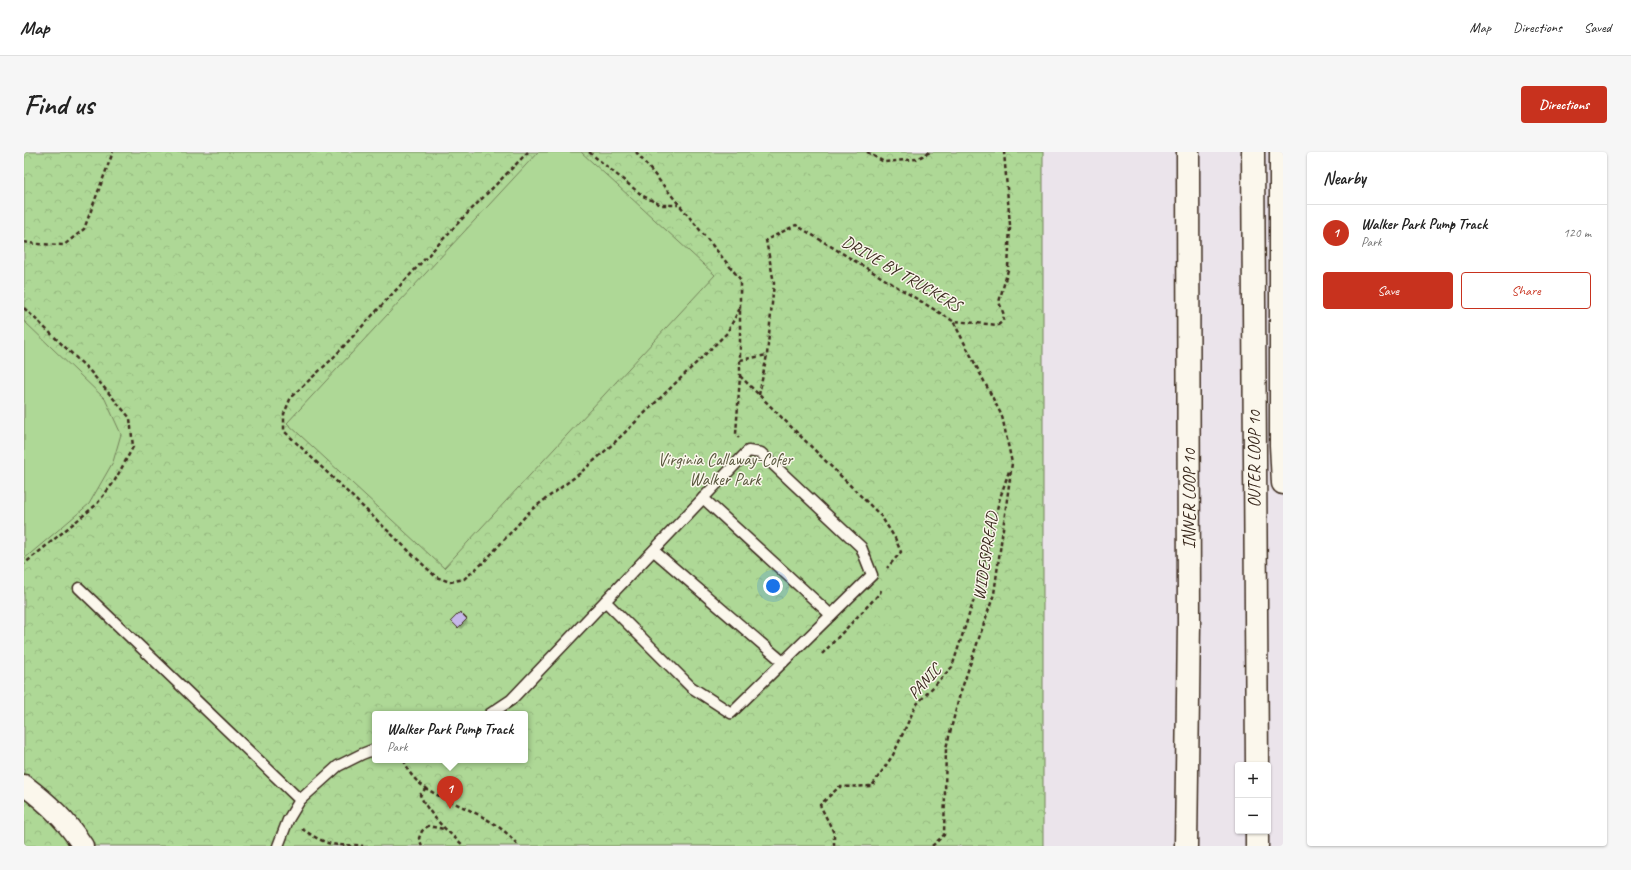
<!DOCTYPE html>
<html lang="en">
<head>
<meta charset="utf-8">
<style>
  body { margin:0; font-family:Caveat,sans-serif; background:#f6f6f6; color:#222 }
  .controls { position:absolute; right:12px; bottom:12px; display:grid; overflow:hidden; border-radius:4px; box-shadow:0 1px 3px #0004 }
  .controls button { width:36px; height:36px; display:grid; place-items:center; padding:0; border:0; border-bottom:1px solid #e0e0e0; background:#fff; color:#222; font:20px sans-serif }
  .you { position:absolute; left:749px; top:434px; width:14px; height:14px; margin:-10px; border:3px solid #fff; border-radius:50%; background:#1a73e8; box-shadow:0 0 0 6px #1a73e833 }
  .badge { display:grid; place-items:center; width:26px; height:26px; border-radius:50%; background:#c8321e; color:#fff; font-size:13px; font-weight:700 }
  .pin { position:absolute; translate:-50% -33px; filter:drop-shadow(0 1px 2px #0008) }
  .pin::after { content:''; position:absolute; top:21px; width:14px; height:12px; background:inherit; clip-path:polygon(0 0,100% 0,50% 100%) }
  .popup { position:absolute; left:348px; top:559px; width:156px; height:52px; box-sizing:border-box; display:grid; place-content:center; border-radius:4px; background:#fff; filter:drop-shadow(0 1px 3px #0005); font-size:13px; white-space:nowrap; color:#767676 }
  .popup b { font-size:15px; color:#222 }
  .popup::after { content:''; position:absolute; left:50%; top:100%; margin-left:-8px; border:8px solid transparent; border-top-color:#fff }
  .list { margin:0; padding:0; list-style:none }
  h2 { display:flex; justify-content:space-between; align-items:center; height:52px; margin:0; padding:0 16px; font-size:17px }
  h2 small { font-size:13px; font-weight:400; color:#767676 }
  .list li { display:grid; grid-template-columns:26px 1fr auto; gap:12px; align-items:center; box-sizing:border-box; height:56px; padding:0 16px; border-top:1px solid #e0e0e0 }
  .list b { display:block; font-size:15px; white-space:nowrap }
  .list p { margin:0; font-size:13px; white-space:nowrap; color:#767676 }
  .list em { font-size:13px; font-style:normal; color:#767676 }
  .actions { display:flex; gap:8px; padding:12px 16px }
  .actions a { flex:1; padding:9px 0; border:1px solid #c8321e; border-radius:4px; text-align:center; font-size:14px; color:#c8321e }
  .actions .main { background:#c8321e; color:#fff }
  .map { position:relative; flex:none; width:1259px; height:694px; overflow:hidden; border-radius:4px }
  header { display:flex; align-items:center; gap:24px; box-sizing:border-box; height:56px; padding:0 20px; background:#fff; border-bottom:1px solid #e0e0e0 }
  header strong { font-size:19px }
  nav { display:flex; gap:22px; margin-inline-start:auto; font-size:14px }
  .intro { display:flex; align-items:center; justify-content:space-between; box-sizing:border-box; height:96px; padding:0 24px }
  h1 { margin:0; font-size:28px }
  .button { padding:10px 18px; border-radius:4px; background:#c8321e; color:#fff; font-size:14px; font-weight:700 }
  main { display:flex; gap:24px; padding:0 24px }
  aside { flex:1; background:#fff; border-radius:4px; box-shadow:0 1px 3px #0004 }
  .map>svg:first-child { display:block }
  .park { fill:url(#park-crowns); stroke:#74815a; fill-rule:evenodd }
  .garden { fill:#aed896; stroke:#74815a }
  .shadow { fill:#0003 }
  .building { fill:#c6b8e9; stroke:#3b2a1e }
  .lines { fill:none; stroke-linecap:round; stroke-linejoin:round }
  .service-casing { stroke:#3b2a1e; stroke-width:13 }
  .minor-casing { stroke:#3b2a1e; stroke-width:23 }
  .motorway-casing { stroke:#3b2a1e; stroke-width:25 }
  .path { stroke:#3b2a1e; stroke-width:2.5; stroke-dasharray:4 3; stroke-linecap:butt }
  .service { stroke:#fbf7ec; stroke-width:10 }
  .minor { stroke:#fbf7ec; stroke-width:20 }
  .motorway { stroke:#fbf7ec; stroke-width:22 }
  .labels { text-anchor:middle; stroke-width:3; stroke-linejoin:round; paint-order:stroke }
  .street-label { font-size:17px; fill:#3b2a1e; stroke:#fbf7ec }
  .park-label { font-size:17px; fill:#58563c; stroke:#fbf7ec }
</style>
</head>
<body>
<header>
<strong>Map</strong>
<nav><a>Map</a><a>Directions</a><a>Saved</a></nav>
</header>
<div class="intro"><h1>Find us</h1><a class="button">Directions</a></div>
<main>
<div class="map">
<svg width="1259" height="694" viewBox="0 0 1259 694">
  <defs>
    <pattern id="park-crowns" width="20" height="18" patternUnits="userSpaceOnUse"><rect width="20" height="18" fill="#aed896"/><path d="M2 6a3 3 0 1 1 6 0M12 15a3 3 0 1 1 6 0" fill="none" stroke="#97ba81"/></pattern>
  </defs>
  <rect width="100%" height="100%" fill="#ebe4eb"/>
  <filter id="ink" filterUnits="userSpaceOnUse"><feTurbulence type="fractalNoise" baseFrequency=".025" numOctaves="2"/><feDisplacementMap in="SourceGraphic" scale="8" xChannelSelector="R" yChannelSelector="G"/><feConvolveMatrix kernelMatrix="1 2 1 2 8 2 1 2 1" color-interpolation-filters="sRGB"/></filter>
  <g filter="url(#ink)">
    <!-- park -->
    <path class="park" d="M0,0H1019V694H0ZM351,562H501V608H351Z"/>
    <!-- garden -->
    <g class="garden">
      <polygon points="514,0 557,0 691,123 420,416 263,271"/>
      <polygon points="0,169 81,247 97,282 89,310 65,352 0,407"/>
    </g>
    <!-- shadow -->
    <polygon class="shadow" points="436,462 444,470 437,477 429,469"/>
    <!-- building -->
    <polygon class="building" points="436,460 443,467 434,476 427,469"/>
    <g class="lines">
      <!-- service casing -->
      <g class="service-casing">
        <g id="service">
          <polyline points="679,346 807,463"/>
          <polyline points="630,399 759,510"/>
          <polyline points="55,436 276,648"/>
          <polyline points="466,562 487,548 724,299 737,301 837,395 848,423 707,561 667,535 581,449"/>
          <polyline points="254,694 264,668 276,648 314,614 338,602 351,597"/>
        </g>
      </g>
      <!-- minor casing -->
      <g class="minor-casing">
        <path id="minor" d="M0,633C25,652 42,668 59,694"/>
      </g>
      <!-- motorway casing -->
      <g class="motorway-casing">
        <g id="motorway">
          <polyline points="1229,0 1233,613"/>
          <polyline points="1257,0 1257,293 1259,331"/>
          <polyline points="1233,679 1233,694"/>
          <polyline points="1162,694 1165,472 1164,0"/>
        </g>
      </g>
      <!-- path -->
      <g class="path">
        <polyline points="504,0 436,69 307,208 267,245 260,262 260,279 412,425 426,430 440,427 460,410 507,358 555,322 590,291 703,181 716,156"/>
        <polyline points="565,0 619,44 637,53 654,53"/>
        <polyline points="612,0 716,127 716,224 712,282 715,286"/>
        <polyline points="843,0 860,10 893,7 906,0"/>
        <polyline points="0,90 12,92 40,93 60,77 89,0"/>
        <polyline points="0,156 65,218 106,266 109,295 90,330 72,353 0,412"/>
        <polyline points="716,208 743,203 750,131 742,88 772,73 929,169 974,173 979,169 980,163 975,150 984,118 986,73 980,0"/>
        <polyline points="716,224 857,364 871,386 877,400 863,416"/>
        <polyline points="735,243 743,203"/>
        <polyline points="798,502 856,441 857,438"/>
        <path d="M380,608C388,635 416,644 439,655C458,664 482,676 494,694"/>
        <path d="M402,636L396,643C406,664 422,678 440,694"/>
        <path d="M278,677C289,684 302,693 316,693C324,694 331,692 339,694"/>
        <polyline points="398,694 395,686 398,679 404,674 420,677"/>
        <polyline points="810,694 810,681 796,653 815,635 848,634 869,603 892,553 928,515 955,432 975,349 985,319"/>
        <polyline points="908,694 920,683 922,596 936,542 970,442 988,311 978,264 929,169"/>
      </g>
      <!-- service -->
      <use href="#service" class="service"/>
      <!-- minor -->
      <use href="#minor" class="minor"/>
      <!-- motorway -->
      <use href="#motorway" class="motorway"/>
    </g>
  </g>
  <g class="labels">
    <!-- street labels -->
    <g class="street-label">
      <text transform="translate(878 121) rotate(30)" y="6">DRIVE BY TRUCKERS</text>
      <text transform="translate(1230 307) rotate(-90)" y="6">OUTER LOOP 10</text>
      <text transform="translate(1165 347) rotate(-90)" y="6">INNER LOOP 10</text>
      <text transform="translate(961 404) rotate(-81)" y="6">WIDESPREAD</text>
      <text transform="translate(900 529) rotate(-48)" y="6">PANIC</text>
    </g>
    <!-- park labels -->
    <g class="park-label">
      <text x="701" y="313">Virginia Callaway-Cofer<tspan x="701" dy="20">Walker Park</tspan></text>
    </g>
  </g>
</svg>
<div class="controls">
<button>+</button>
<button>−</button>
</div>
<div class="you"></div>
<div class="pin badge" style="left:426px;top:657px">1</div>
<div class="popup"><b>Walker Park Pump Track</b>Park</div>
</div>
<aside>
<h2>Nearby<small></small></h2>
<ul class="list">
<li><span class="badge">1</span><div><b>Walker Park Pump Track</b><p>Park</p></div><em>120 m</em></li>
</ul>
<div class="actions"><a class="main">Save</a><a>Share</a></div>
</aside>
</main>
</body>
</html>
